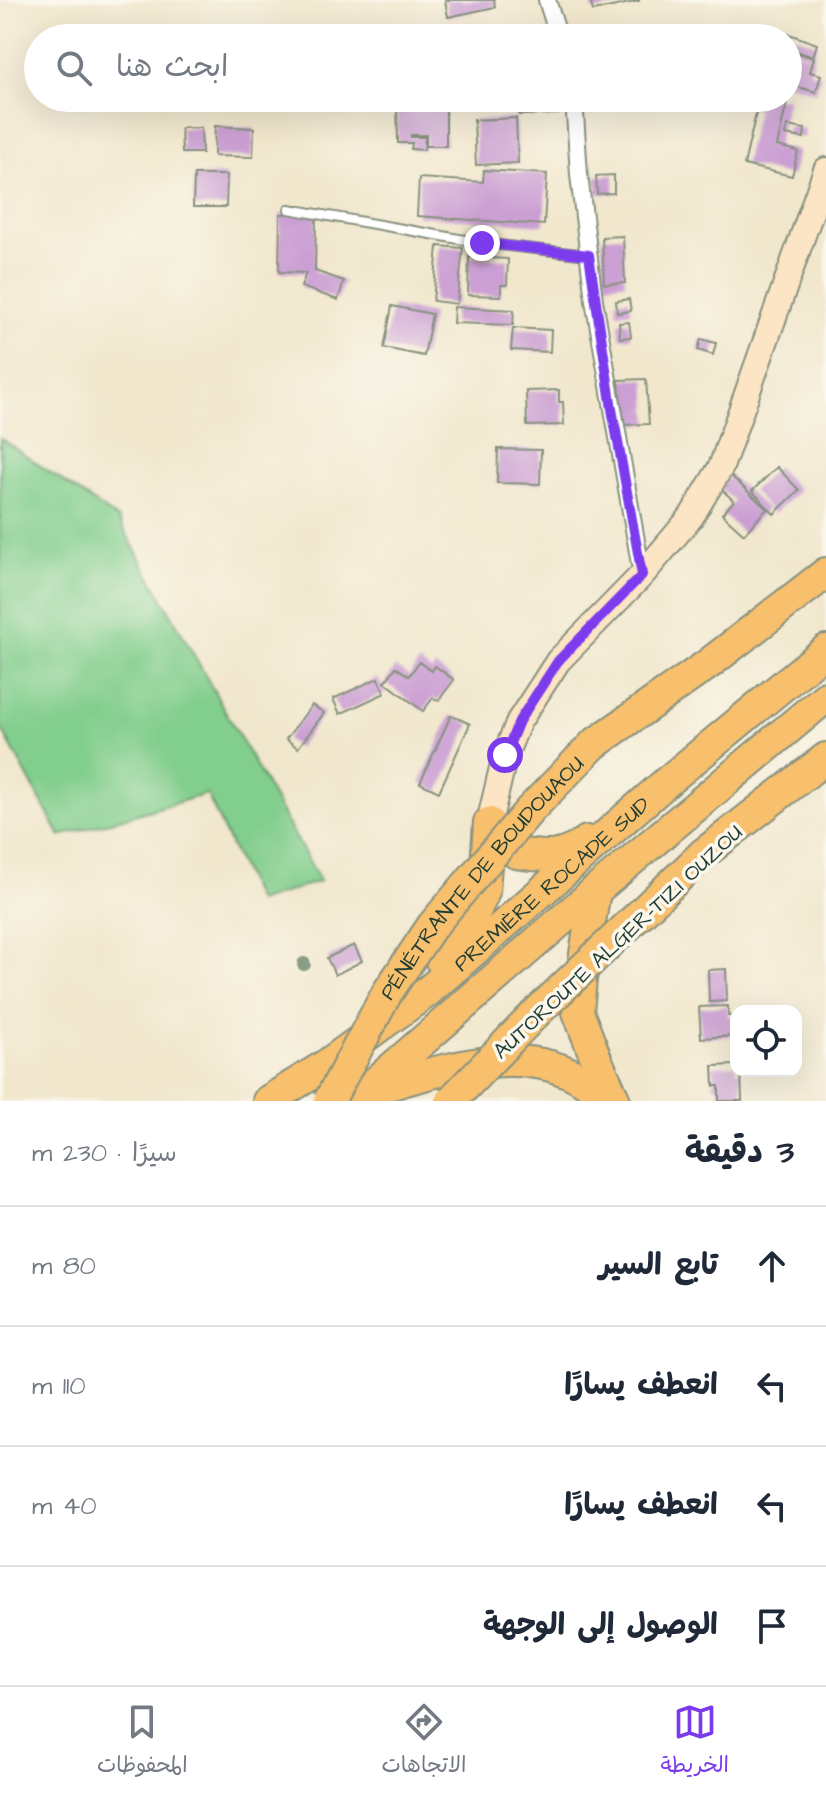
<!DOCTYPE html>
<html lang="ar">
<head>
<meta charset="utf-8">
<style>
  body { margin:0; font-family:"Architects Daughter","Playpen Sans Arabic",sans-serif; background:#f6f6f7; color:#1f2937; direction:rtl }
  .controls { position:absolute; right:24px; bottom:24px; display:grid; overflow:hidden; border-radius:16px; box-shadow:0 8px 32px #0002 }
  .controls button { width:72px; height:72px; display:grid; place-items:center; padding:0; border:0; border-bottom:2px solid #e0e1e3; background:#fff; color:#1f2937; font:40px sans-serif }
  .stop { position:absolute; width:24px; height:24px; margin:-18px; border:6px solid #7c3aed; border-radius:50%; background:#fff }
  .stop.end { background:#7c3aed; border-color:#fff; box-shadow:0 2px 8px #0008 }
  .list { margin:0; padding:0; list-style:none }
  h2 { display:flex; justify-content:space-between; align-items:center; height:104px; margin:0; padding:0 32px; font-size:34px }
  h2 small { font-size:26px; font-weight:400; color:#747a83 }
  .list li { display:grid; grid-template-columns:52px 1fr auto; gap:24px; align-items:center; box-sizing:border-box; height:120px; padding:0 32px; border-top:2px solid #e0e1e3 }
  .list b { display:block; font-size:30px; white-space:nowrap }
  .list em { font-size:26px; font-style:normal; color:#747a83 }
  .icon { flex:none; width:44px; height:44px; fill:none; stroke:currentColor; stroke-width:2; stroke-linecap:round; stroke-linejoin:round }
  .map { position:relative; flex:none; width:826px; height:1101px; overflow:hidden; direction:ltr }
  .search { position:absolute; background:#fff; box-shadow:0 8px 32px #0002; left:24px; right:24px; top:24px; height:88px; display:flex; align-items:center; gap:20px; box-sizing:border-box; padding:0 28px; border-radius:44px; color:#747a83; font-size:30px }
  .sheet { height:584px; background:#fff }
  nav { display:flex; justify-content:space-around; align-items:center; box-sizing:border-box; height:112px; border-top:2px solid #e0e1e3; background:#fff; font-size:22px; color:#747a83 }
  nav a { display:grid; justify-items:center; gap:4px }
  nav .on { color:#7c3aed }
  .map>svg:first-child { display:block }
  .green { fill:#82ce8d; stroke:#508660; stroke-width:2 }
  .building { fill:#cb9fd3 }
  .lines { fill:none; stroke-linecap:round; stroke-linejoin:round }
  .service-casing { stroke:#889280; stroke-width:12 }
  .minor-casing { stroke:#889280; stroke-width:20 }
  .secondary-casing { stroke:#889280; stroke-width:28 }
  .motorway-casing { stroke:#889280; stroke-width:34 }
  .service { stroke:#fff; stroke-width:8 }
  .minor { stroke:#fff; stroke-width:16 }
  .secondary { stroke:#fce5c4; stroke-width:24 }
  .motorway { stroke:#f8bf6c; stroke-width:30 }
  .motorway-bridge-casing { stroke:#889280; stroke-width:34; stroke-linecap:butt }
  .motorway-bridge { stroke:#f8bf6c; stroke-width:30 }
  .tree { fill:#8b9d85 }
  .route { stroke:#7c3aed; stroke-width:10 }
  .labels { text-anchor:middle; stroke-width:7; stroke-linejoin:round; paint-order:stroke }
  .street-label { font-size:22px; fill:#1f3d34; stroke:#fbf7ec }
</style>
</head>
<body>
<div class="map">
<svg width="826" height="1101" viewBox="0 0 826 1101">
  <rect width="100%" height="100%" fill="#fbf7ec"/>
  <filter id="ink" filterUnits="userSpaceOnUse"><feTurbulence type="fractalNoise" baseFrequency=".0125" numOctaves="2"/><feDisplacementMap in="SourceGraphic" scale="16" xChannelSelector="R" yChannelSelector="G"/><feConvolveMatrix kernelMatrix="1 2 1 2 8 2 1 2 1" color-interpolation-filters="sRGB"/></filter>
  <filter id="wash" filterUnits="userSpaceOnUse"><feTurbulence type="fractalNoise" baseFrequency=".006" numOctaves="4" result="noise"/><feDisplacementMap in="SourceGraphic" scale="32" xChannelSelector="R" yChannelSelector="G"/><feGaussianBlur stdDeviation="1.8" result="paint"/><feColorMatrix in="noise" values="0 0 0 0 0 0 0 0 0 0 0 0 0 0 0 0 0 1.4 0 .05"/><feComposite in="paint" operator="in"/></filter>
  <g filter="url(#wash)">
    <rect width="100%" height="100%" fill="#f1e7cd"/>
    <!-- green -->
    <polygon class="green" points="0,438 118,519 320,881 257,902 207,794 60,836 0,726"/>
    <g id="blocks">
      <!-- building -->
      <g class="building">
        <polygon points="445,0 494,0 495,7 448,17"/>
        <polygon points="590,0 639,0 639,1 593,11"/>
        <polygon points="789,34 817,44 813,57 788,48"/>
        <polygon points="788,50 814,58 810,72 821,75 816,92 788,84"/>
        <polygon points="519,98 559,98 559,114 519,115"/>
        <polygon points="744,98 788,98 777,146 798,151 792,176 744,165 757,109 743,106"/>
        <polygon points="397,103 446,103 446,146 426,146 426,135 411,135 411,137 425,137 424,150 411,149 412,143 398,143"/>
        <polygon points="516,118 518,163 476,165 474,120"/>
        <polygon points="215,126 254,128 253,157 214,156"/>
        <polygon points="787,126 805,129 804,138 785,135"/>
        <polygon points="181,128 201,128 202,153 182,153"/>
        <polygon points="484,170 547,174 544,225 417,216 419,178 483,182"/>
        <polygon points="194,175 227,175 226,207 193,207"/>
        <polygon points="614,175 614,193 597,194 596,176"/>
        <polygon points="280,214 316,214 315,271 344,281 338,300 301,287 306,273 279,272"/>
        <polygon points="623,236 625,283 604,284 602,237"/>
        <polygon points="438,246 463,248 457,304 433,301"/>
        <polygon points="469,257 508,259 507,285 501,285 501,296 468,295"/>
        <polygon points="629,299 631,311 617,313 616,301"/>
        <polygon points="392,306 432,314 424,356 384,348"/>
        <polygon points="454,307 514,310 513,325 453,323"/>
        <polygon points="629,322 631,337 620,338 619,323"/>
        <polygon points="513,328 551,330 550,352 511,350"/>
        <polygon points="701,339 716,343 713,355 698,350"/>
        <polygon points="646,379 649,424 622,425 619,380"/>
        <polygon points="559,390 559,402 563,402 564,425 527,426 526,391"/>
        <polygon points="498,449 541,450 540,484 497,483"/>
        <polygon points="777,467 799,490 774,514 752,491"/>
        <polygon points="730,475 767,509 744,534 722,514 734,501 719,487"/>
        <polygon points="419,662 432,671 435,666 454,680 438,701 433,698 423,711 385,682 396,667 409,676"/>
        <polygon points="378,678 385,693 340,714 333,699"/>
        <polygon points="312,705 324,713 298,748 286,739"/>
        <polygon points="451,715 470,724 439,792 420,783"/>
        <polygon points="354,945 362,961 335,975 327,958"/>
        <polygon points="726,969 727,1001 709,1002 708,970"/>
        <polygon points="728,1006 728,1016 734,1016 735,1036 701,1038 699,1007"/>
        <polygon points="736,1065 736,1071 741,1071 742,1101 719,1101 719,1086 714,1086 713,1066"/>
      </g>
    </g>
  </g>
  <g filter="url(#ink)">
    <use href="#blocks" fill-opacity="0" stroke="#889280" stroke-width="2"/>
    <g class="lines">
      <!-- service casing -->
      <g class="service-casing">
        <polyline id="service" points="289,209 482,243 588,255"/>
      </g>
      <!-- minor casing -->
      <g class="minor-casing">
        <g id="minor">
          <polyline points="547,0 559,38"/>
          <polyline points="574,98 579,175 594,300 642,575"/>
        </g>
      </g>
      <!-- secondary casing -->
      <g class="secondary-casing">
        <polyline id="secondary" points="489,823 505,755 519,721 558,661 642,575 691,517 721,467 826,170"/>
      </g>
      <!-- motorway casing -->
      <g class="motorway-casing">
        <g id="motorway">
          <polyline points="594,744 707,665 826,573"/>
          <path d="M489,823L516,853C545,857 562,860 587,841"/>
          <polyline points="703,854 826,758"/>
          <polyline points="595,891 581,979 578,1012 597,1061 615,1101"/>
          <polyline points="440,959 467,930 484,892 489,823"/>
          <path d="M374,1089C440,1071 523,1040 586,1082C593,1087 598,1095 603,1101"/>
          <path id="s1" d="M268,1101L326,1065L427,992L669,780L826,650"/>
          <polyline points="350,1101 364,1092 595,891 826,697"/>
        </g>
      </g>
      <!-- service -->
      <use href="#service" class="service"/>
      <!-- minor -->
      <use href="#minor" class="minor"/>
      <!-- secondary -->
      <use href="#secondary" class="secondary"/>
      <!-- motorway -->
      <use href="#motorway" class="motorway"/>
      <!-- motorway-bridge casing -->
      <g class="motorway-bridge-casing">
        <g id="motorway-bridge">
          <path id="s2" d="M329,1101L387,993L432,926L529,811L594,744"/>
          <polyline points="451,1101 533,1016 703,854"/>
        </g>
      </g>
      <!-- motorway-bridge -->
      <use href="#motorway-bridge" class="motorway-bridge"/>
    </g>
    <!-- trees -->
    <circle class="tree" cx="304" cy="964" r="7"/>
  </g>
  <g class="lines" filter="url(#ink)">
    <!-- route -->
    <polyline class="route" points="482,243 589,255 612,409 642,575 558,661 519,721 505,755"/>
  </g>
  <g class="labels">
    <!-- street labels -->
    <g class="street-label">
      <text dy="8" stroke="none"><textPath href="#s2" startOffset="272">PÉNÉTRANTE DE BOUDOUAOU</textPath></text>
      <text dy="8" stroke="none"><textPath href="#s1" startOffset="358">PREMIÈRE ROCADE SUD</textPath></text>
      <text transform="translate(617 941) rotate(-43)" y="8">AUTOROUTE ALGER-TIZI OUZOU</text>
    </g>
  </g>
</svg>
<div class="controls">
<button><svg class="icon" aria-label="locate" viewBox="0 0 24 24"><circle cx="12" cy="12" r="6"/><path d="M12 2v4M12 18v4M2 12h4M18 12h4"/></svg></button>
</div>
<div class="stop" style="left:505px;top:755px"></div>
<div class="stop end" style="left:482px;top:243px"></div>
<div class="search"><svg class="icon" aria-label="search" viewBox="0 0 24 24"><circle cx="10" cy="10" r="6"/><path d="M15 15l6 6"/></svg>ابحث هنا</div>
</div>
<section class="sheet">
<h2>3 دقيقة<small>سيرًا · 230 m</small></h2>
<ul class="list">
<li><svg class="icon" aria-label="ahead" viewBox="0 0 24 24"><path d="M12 20V5M6 11l6-6 6 6"/></svg><div><b>تابع السير</b></div><em>80 m</em></li>
<li><svg class="icon" aria-label="left" viewBox="0 0 24 24"><path d="M17 20v-9H6M10 6l-5 5 5 5"/></svg><div><b>انعطف يسارًا</b></div><em>110 m</em></li>
<li><svg class="icon" aria-label="left" viewBox="0 0 24 24"><path d="M17 20v-9H6M10 6l-5 5 5 5"/></svg><div><b>انعطف يسارًا</b></div><em>40 m</em></li>
<li><svg class="icon" aria-label="arrive" viewBox="0 0 24 24"><path d="M6 21V4h12l-3 4 3 4H6"/></svg><div><b>الوصول إلى الوجهة</b></div></li>
</ul>
</section>
<nav>
<a class="on"><svg class="icon" aria-label="map" viewBox="0 0 24 24"><path d="M3 6l6-2 6 2 6-2v14l-6 2-6-2-6 2zM9 4v14M15 6v14"/></svg>الخريطة</a>
<a><svg class="icon" aria-label="directions" viewBox="0 0 24 24"><path d="M12 3l9 9-9 9-9-9zM9 14v-3h6M13 9l2 2-2 2"/></svg>الاتجاهات</a>
<a><svg class="icon" aria-label="saved" viewBox="0 0 24 24"><path d="M7 4h10v16l-5-4-5 4z"/></svg>المحفوظات</a>
</nav>
</body>
</html>
